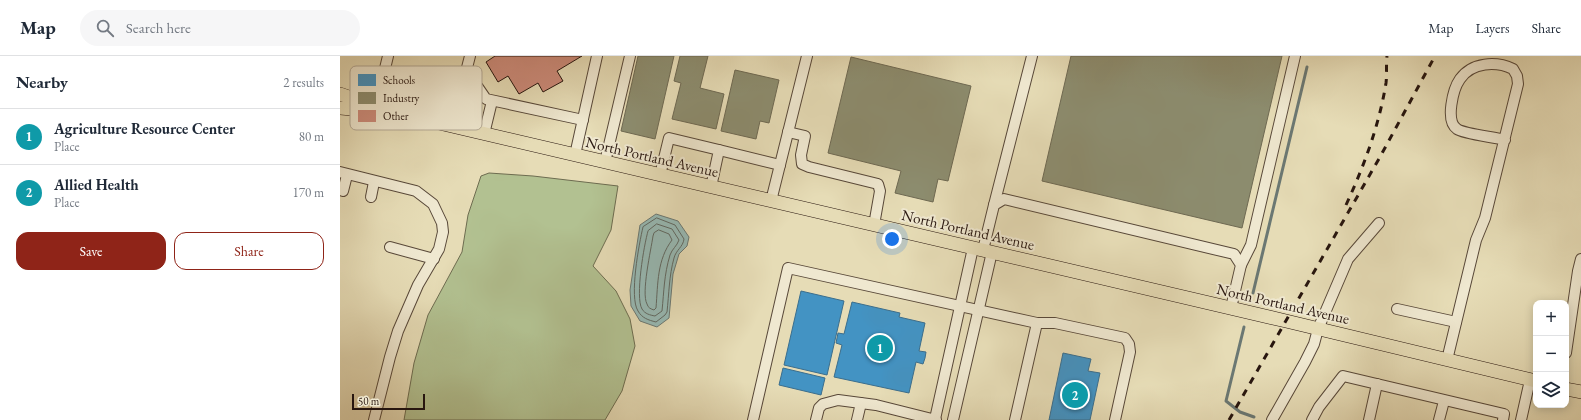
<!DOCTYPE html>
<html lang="en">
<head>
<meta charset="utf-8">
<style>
  body { margin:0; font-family:"EB Garamond",serif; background:#f6f6f7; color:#1f2937 }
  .controls { position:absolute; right:12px; bottom:12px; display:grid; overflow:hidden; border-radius:8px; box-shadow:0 2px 10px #0003 }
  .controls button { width:36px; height:36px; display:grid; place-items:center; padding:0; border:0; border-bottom:1px solid #e0e1e3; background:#fff; color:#1f2937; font:20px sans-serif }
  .scale { position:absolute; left:12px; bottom:10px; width:73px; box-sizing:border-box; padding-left:4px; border:2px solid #28160f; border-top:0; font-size:11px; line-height:14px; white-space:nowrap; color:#28160f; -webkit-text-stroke:3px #efe8d0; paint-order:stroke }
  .you { position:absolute; left:552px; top:183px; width:14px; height:14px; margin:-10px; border:3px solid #fff; border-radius:50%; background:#1a73e8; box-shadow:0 0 0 6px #1a73e833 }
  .badge { display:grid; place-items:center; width:26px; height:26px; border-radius:50%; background:#8f2418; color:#fff; font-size:13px; font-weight:700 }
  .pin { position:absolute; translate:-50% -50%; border:2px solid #fff; box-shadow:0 1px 4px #0006 }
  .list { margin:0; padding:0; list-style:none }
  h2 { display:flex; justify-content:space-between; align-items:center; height:52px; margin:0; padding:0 16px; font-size:17px }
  h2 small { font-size:13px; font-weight:400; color:#747a83 }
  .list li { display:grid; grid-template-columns:26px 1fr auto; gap:12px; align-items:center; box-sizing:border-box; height:56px; padding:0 16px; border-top:1px solid #e0e1e3 }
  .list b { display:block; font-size:15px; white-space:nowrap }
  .list p { margin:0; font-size:13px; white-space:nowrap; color:#747a83 }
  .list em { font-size:13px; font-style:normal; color:#747a83 }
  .actions { display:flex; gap:8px; padding:12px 16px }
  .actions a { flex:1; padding:9px 0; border:1px solid #8f2418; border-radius:12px; text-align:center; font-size:14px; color:#8f2418 }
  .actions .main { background:#8f2418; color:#fff }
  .icon { flex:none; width:22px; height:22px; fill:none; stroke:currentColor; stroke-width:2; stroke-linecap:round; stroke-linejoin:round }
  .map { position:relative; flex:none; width:1241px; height:364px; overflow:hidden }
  header { display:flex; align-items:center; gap:24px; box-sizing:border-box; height:56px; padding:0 20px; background:#fff; border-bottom:1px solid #e0e1e3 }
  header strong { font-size:19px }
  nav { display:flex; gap:22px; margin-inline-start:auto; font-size:14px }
  .search { width:280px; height:36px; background:#f6f6f7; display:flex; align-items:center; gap:10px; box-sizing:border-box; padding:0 14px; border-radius:22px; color:#747a83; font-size:15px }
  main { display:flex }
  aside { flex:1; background:#fff }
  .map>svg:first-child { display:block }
  .green { fill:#b2c191; stroke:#6d6c50 }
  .water { fill:#97bab5; stroke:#6b7873 }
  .schools { fill:#4393c3; stroke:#3b6e8d }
  .industry { fill:#8c8c6e; stroke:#6e6952 }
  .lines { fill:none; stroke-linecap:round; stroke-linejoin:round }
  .shore { stroke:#606862; stroke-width:1 }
  .stream { stroke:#6b7873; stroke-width:3 }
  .building { fill:#cc8b7a; stroke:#28160f }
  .minor-casing { stroke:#584839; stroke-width:12 }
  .major-casing { stroke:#28160f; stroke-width:14 }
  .minor { stroke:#efe8d0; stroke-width:10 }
  .major { stroke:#e6dcb6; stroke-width:13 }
  .rail { stroke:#28160f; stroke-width:3; stroke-dasharray:7 7; stroke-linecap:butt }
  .labels { text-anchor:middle; stroke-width:4; stroke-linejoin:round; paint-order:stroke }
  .street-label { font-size:15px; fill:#28160f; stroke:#efe8d0 }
  .key { fill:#efe8d0; stroke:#b3a996; stroke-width:1 }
  .key-label { font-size:11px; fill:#28160f }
</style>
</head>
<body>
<header>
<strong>Map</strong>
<div class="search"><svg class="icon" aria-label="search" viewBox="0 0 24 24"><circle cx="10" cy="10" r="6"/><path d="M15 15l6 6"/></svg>Search here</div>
<nav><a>Map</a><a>Layers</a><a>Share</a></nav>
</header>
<main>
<aside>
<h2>Nearby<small>2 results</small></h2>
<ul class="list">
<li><span class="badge" style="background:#0f9aa8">1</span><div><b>Agriculture Resource Center</b><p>Place</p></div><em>80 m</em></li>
<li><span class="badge" style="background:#0f9aa8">2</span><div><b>Allied Health</b><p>Place</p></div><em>170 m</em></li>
</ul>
<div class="actions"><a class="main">Save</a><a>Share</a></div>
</aside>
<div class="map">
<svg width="1241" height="364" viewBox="0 0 1241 364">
  <rect width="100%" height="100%" fill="#e6dcb6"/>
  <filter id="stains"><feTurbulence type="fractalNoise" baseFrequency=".005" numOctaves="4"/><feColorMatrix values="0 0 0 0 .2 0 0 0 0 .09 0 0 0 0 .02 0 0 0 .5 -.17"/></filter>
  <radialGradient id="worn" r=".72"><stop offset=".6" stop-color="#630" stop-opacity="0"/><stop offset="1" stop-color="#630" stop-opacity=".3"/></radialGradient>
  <!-- green -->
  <polygon class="green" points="149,117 193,120 278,130 271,174 253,210 276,235 290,263 295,290 282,335 265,364 64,364 74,307 88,259 122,196 128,159 141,120"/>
  <!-- water -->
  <polygon class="water" points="316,158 338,165 349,181 347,190 339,198 333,218 329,262 317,271 300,265 291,250 290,234 300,169"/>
  <!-- schools -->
  <g class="schools">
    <polygon points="461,235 504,245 487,319 444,309"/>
    <polygon points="512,246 560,257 559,261 585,267 579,295 586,296 585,302 583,308 576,306 569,337 494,321 502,289 496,287 498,277 504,278"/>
    <polygon points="723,297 751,303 748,315 760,317 750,364 709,364"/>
    <polygon points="443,312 485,322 481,339 439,329"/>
  </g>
  <!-- industry -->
  <g class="industry">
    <polygon points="298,0 334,0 315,83 281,75"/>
    <polygon points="340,0 368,0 360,32 384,38 376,73 332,63 341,27 334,25"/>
    <polygon points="731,0 942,0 902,172 702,125"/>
    <polygon points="511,1 631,30 608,125 598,123 593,146 555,137 561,115 488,97"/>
    <polygon points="395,14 439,24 429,67 420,65 416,83 381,75"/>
  </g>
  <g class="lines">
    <!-- shore -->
    <g class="shore">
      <path d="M317,162L335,169L344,183C343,191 336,194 334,202C329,220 329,238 327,256L325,259L316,266C308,264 302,262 298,255C289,241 299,188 303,171Z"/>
      <path d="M317,168L332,173L339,184C337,190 332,193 330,199C324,219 324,235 322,255L315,260C310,259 305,258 302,253C295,241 304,189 308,175Z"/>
      <path d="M319,174L329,178L332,184C317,204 318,227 316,252L314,254C311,253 308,252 307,248C301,237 311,194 313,180L314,177Z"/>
    </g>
    <!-- stream -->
    <g class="stream">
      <polyline points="913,237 967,11"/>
      <polyline points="904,271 886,345 900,356 914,361"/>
    </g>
  </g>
  <!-- building -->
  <polygon class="building" points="155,0 242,0 217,15 223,25 203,36 198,27 179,38 168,20 158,26 146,6"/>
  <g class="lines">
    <!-- minor casing -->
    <g class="minor-casing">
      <g id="minor">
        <polyline points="126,14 146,43 243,64"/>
        <polyline points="36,50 48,0"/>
        <polyline points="112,70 130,0"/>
        <polyline points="448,76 465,80 461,99 462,108 469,111 538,128 540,135 534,169"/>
        <polyline points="144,78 152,45"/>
        <polyline points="379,94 440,109"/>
        <polyline points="235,99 257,0"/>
        <polyline points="265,106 290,0"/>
        <polyline points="0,116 76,135 93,148 102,167 103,176 99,193 78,229 58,275 50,301 34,364"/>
        <polyline points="320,119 329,82 379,94 371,131"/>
        <polyline points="3,135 7,119"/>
        <polyline points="31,141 34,126"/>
        <polyline points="431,145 467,0"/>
        <polyline points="654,149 692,0"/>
        <polyline points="50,191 94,203"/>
        <polyline points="643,194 654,149 664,143 894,198 901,209 891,252"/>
        <polyline points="901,209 911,189 955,0"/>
        <polyline points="1057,253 1116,266"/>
        <polyline points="1226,297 1238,215 1241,203"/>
        <path d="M1107,304L1136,184L1145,162L1178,28L1177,20L1173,13C1156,5 1132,6 1120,23C1113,33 1105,65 1117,73C1124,78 1154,81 1165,84"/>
        <polyline points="595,363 633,192"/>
        <polyline points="413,364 448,212 697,267 715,267 785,282 789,288 790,296 775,364"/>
        <polyline points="476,364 479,352 483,348 498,344 536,349 596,364"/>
        <polyline points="517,364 521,347"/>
        <polyline points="613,364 652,196"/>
        <polyline points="675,364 697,267"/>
        <polyline points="932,364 965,306 974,288 978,273 1008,203 1039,167"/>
        <polyline points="972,364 979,351 1003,320 1164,358 1163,364"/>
        <polyline points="1029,364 1037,328"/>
        <polyline points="1099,364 1104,345"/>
        <polyline points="1181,364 1190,324"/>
      </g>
    </g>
    <!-- major casing -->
    <g class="major-casing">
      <g id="major">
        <polyline points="0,38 52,56 946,265 1196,325"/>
        <polyline points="0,52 34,55"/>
        <polyline points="1226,333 1241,336"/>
      </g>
    </g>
    <!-- minor -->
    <use href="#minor" class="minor"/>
    <!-- major -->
    <use href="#major" class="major"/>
    <!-- rail -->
    <g class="rail">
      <path d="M1006,149C1024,110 1039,70 1046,27C1047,19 1046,9 1047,0"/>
      <polyline points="889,364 1040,101 1095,0"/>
    </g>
  </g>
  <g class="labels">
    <!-- street labels -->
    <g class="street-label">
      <text transform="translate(312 101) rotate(13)" y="5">North Portland Avenue</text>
      <text transform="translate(628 174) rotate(13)" y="5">North Portland Avenue</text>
      <text transform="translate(943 248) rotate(13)" y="5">North Portland Avenue</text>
    </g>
  </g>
  <!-- legend -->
  <rect x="10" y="10" width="132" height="64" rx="6" class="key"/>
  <rect x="18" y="18" width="18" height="12" fill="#4393c3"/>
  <rect x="18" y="36" width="18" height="12" fill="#8c8c6e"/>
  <rect x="18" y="54" width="18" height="12" fill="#cc8b7a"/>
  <g class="key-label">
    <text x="43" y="28">Schools</text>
    <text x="43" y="46">Industry</text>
    <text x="43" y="64">Other</text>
  </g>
  <rect width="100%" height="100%" filter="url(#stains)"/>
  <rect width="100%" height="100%" fill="url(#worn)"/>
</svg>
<div class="controls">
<button>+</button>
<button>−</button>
<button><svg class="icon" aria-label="layers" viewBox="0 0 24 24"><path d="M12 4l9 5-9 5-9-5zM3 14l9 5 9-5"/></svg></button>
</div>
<div class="scale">50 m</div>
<div class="you"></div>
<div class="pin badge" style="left:540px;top:292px;background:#0f9aa8">1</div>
<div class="pin badge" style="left:735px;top:339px;background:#0f9aa8">2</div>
</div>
</main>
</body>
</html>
